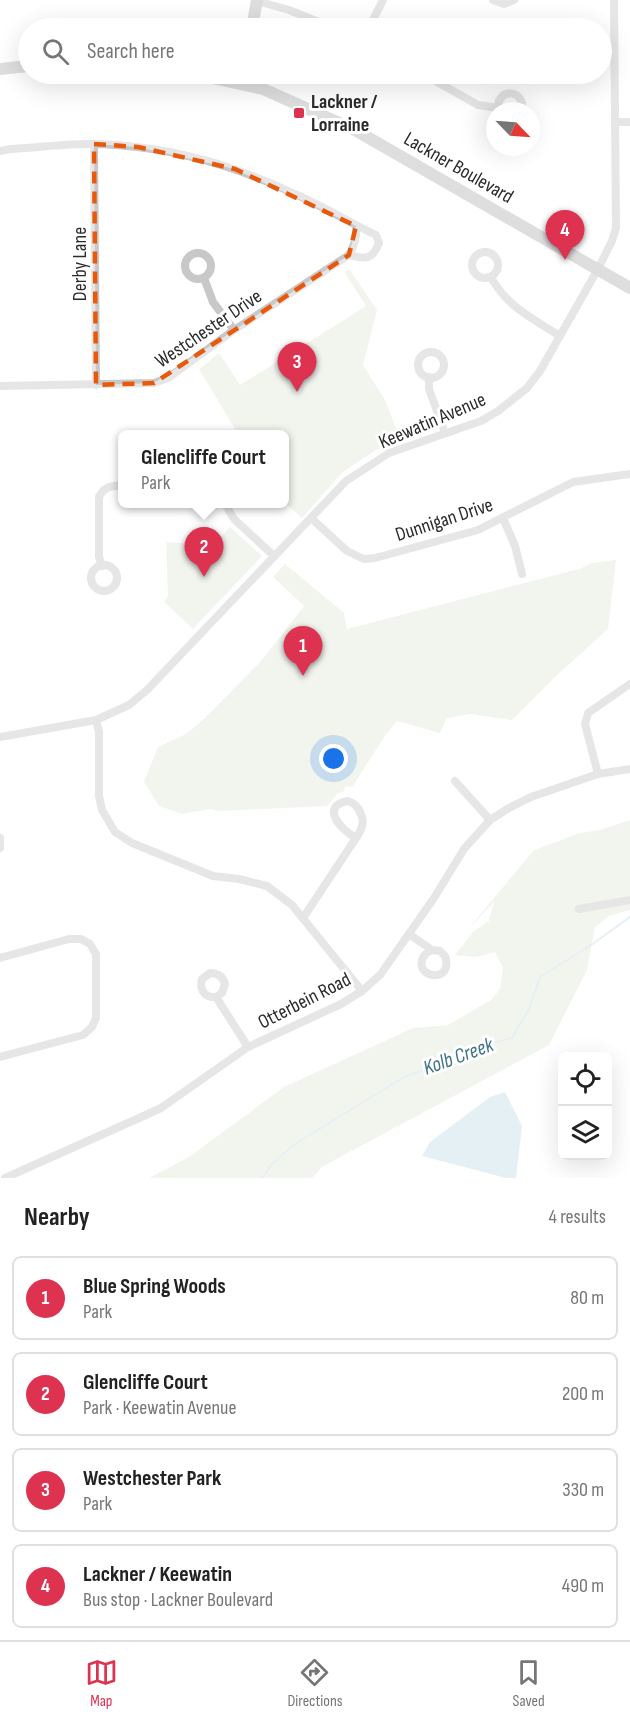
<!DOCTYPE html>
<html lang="en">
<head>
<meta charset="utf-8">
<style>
  body { margin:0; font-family:"Sofia Sans Condensed",sans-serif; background:#f2f2f2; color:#222 }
  .controls { position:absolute; right:18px; bottom:18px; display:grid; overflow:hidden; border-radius:9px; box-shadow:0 6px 24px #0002 }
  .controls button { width:54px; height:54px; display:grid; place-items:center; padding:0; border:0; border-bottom:2px solid #e0e0e0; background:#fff; color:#222; font:30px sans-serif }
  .compass { position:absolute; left:486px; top:102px; width:54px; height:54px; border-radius:50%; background:#fff; box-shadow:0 6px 24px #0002; rotate:115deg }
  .you { position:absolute; left:334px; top:759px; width:21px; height:21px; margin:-15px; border:4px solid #fff; border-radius:50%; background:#1a73e8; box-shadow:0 0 0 9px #1a73e833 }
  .badge { display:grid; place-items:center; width:39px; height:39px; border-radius:50%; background:#dd3250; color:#fff; font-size:20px; font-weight:700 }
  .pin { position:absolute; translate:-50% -50px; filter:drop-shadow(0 2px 3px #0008) }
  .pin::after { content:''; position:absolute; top:32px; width:21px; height:18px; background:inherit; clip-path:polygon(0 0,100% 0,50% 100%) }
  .popup { position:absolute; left:118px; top:430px; width:171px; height:78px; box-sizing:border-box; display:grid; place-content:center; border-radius:9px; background:#fff; filter:drop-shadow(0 2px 4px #0005); font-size:20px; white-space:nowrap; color:#767676 }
  .popup b { font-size:22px; color:#222 }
  .popup::after { content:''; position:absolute; left:50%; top:100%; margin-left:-12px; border:12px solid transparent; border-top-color:#fff }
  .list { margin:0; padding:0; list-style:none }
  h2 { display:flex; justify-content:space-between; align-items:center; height:78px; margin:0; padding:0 24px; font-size:26px }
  h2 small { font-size:20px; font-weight:400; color:#767676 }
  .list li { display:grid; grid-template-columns:39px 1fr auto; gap:18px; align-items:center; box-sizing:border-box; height:84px; margin:0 12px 12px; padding:0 12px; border:2px solid #e0e0e0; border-radius:9px }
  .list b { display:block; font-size:22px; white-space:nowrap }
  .list p { margin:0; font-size:20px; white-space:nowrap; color:#767676 }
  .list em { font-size:20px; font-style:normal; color:#767676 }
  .icon { flex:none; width:33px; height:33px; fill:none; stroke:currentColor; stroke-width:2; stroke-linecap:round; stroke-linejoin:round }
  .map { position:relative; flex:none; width:630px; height:1178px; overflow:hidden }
  .search { position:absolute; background:#fff; box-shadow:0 6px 24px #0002; left:18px; right:18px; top:18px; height:66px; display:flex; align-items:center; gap:15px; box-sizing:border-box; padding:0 21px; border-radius:33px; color:#767676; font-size:22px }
  .sheet { height:462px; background:#fff }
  nav { display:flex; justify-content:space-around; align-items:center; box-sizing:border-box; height:84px; border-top:2px solid #e0e0e0; background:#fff; font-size:16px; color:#767676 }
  nav a { display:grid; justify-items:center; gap:3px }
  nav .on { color:#dd3250 }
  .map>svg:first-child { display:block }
  .green { fill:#e3e9d9 }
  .water { fill:#c5dee9 }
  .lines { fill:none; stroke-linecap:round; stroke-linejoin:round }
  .stream { stroke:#c5dee9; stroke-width:2 }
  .street { stroke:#c8c8c8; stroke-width:8 }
  .secondary { stroke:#b5b5b5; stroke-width:12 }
  .marked { fill:none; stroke:#e8590c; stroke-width:4.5; stroke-dasharray:12 8; stroke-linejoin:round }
  .poi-dot { fill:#dd3250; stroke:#fff; stroke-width:2 }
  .labels { text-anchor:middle; stroke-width:6; stroke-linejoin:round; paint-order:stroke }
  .poi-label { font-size:20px; font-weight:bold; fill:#2b2b2b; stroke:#fff; text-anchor:start }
  .street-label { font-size:20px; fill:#2b2b2b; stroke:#fff }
  .water-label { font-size:21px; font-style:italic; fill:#3e7389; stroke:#fff }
</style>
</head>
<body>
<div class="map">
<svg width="630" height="1178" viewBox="0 0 630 1178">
  <rect width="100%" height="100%" fill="#fff"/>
  <!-- green -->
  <g class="green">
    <polygon points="349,269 377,310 363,365 385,400 401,441 376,450 343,472 302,518 285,503 285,434 238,434 199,369 219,353 240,385 366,306 345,273"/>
    <polygon points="230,527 262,556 193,629 164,602 168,596 166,542 182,543 200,558"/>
    <polygon points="616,560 608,629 556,676 512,720 470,714 447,718 440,733 397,721 386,734 353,786 345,787 344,791 337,794 327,806 218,811 210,809 182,814 159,806 144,782 158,747 186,734 205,718 262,660 304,606 273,577 285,564 344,613 347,629 579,569 592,563"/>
    <polygon points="630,820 630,910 609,916 595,927 587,970 549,1045 342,1156 322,1167 312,1178 149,1178 189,1157 284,1087 413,1028 448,1025 491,1000 500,989 503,968 495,952 476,957 455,955 473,932 489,921 494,902 469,928 534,850 580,833 600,830"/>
  </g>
  <!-- water -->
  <polygon class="water" points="505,1092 522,1126 516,1178 506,1178 422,1156 430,1142 490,1097"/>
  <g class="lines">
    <!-- stream -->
    <polyline class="stream" points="262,1178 271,1165 295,1144 404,1077 424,1070 468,1049 512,1038 529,1009 540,977 591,945 630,917"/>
    <!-- street -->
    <g class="street">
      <polyline points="493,0 504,4 514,0"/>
      <polyline points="257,1 289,10 334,28"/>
      <polyline points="369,28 383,0"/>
      <polyline points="423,74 478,105 497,108"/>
      <path d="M498,111C495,87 526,88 522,111"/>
      <polyline points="616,122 630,122"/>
      <polyline points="94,144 96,385"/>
      <path d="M0,151L10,149C45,147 80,142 115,145C177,149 238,167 295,194C322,206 349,222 376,235L379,243C372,261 365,259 349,255L234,330L168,378L154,383L0,386"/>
      <circle cx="485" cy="265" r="13"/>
      <circle cx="198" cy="266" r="13"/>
      <path d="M349,255C355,245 357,237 356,226"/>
      <path d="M491,277C506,306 533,319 560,336"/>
      <polyline points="204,278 213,302 234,330"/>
      <circle cx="431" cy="365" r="13"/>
      <polyline points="429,377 429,389 445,433"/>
      <polyline points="225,504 234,519 274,556"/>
      <polyline points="311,518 347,551 364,559 375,558 478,530 573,482 630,474"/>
      <polyline points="503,518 515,546 522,574"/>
      <circle cx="104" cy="578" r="13"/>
      <path d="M102,566L99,557V497C104,486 112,486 123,485"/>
      <polyline points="96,720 99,732 99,796 102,810 115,832 132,843 213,876 239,879 267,886 292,905 362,991"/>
      <polyline points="0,737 96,720 129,705 147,690 346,481 389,453 481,421 498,411 527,388 540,371 598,269 612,241 616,228 614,0"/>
      <polyline points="598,774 585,724 588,713 630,684"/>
      <polyline points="455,781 490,820"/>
      <path d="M348,801C358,804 366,818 361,829C360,832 358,835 356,838C341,830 319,806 348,801Z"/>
      <polyline points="0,838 0,848"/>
      <polyline points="579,909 630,900"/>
      <polyline points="303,918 356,838"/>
      <path d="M409,934L432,950L440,951L445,956C454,982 417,980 422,960C424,954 427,952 432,950"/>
      <polyline points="0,958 69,939 81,939 90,944 96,954 96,1018 92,1027 83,1035 0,1057"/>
      <path d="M216,997L222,993L225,984C223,976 218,973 210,973L202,979C199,990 205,998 216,997L248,1047"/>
      <polyline points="5,1178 148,1114 161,1108 248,1047 341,1004 362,991 380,975 434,898 464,849 490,820 509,808 531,797 598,774 630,769"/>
    </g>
    <!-- secondary -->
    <g class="secondary">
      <polyline points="252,28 257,0"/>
      <polyline points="0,69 28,66"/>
      <polyline points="194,74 263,89 355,130 630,288"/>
    </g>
  </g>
  <!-- marked area -->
  <path d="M0 0H630V1178H0ZM94,144L138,147L235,169L356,226L349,255L154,383L96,385Z" fill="#fff" fill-opacity=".55" fill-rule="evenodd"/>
  <path class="marked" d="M94,144L138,147L235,169L356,226L349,255L154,383L96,385Z"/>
  <!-- markers -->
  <rect class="poi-dot" x="293" y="107" width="12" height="12" rx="3"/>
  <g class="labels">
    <!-- poi labels -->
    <g class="poi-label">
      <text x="311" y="108">Lackner /<tspan x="311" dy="23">Lorraine</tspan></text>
    </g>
    <!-- street labels -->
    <g class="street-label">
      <text transform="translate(459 167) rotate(30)" y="7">Lackner Boulevard</text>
      <text transform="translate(79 264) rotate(-90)" y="7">Derby Lane</text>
      <text transform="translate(208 328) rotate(-34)" y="7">Westchester Drive</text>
      <text transform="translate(432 420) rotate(-23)" y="7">Keewatin Avenue</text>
      <text transform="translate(444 519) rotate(-18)" y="7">Dunnigan Drive</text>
      <text transform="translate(304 1000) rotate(-27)" y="7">Otterbein Road</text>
    </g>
    <!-- water labels -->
    <g class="water-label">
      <text transform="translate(458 1056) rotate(-20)" y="7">Kolb Creek</text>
    </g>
  </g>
</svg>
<div class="controls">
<button><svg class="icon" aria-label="locate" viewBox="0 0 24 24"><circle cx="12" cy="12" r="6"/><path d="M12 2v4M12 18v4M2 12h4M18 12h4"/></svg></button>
<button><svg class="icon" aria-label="layers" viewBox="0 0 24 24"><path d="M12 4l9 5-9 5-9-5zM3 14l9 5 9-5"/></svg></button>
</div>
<svg class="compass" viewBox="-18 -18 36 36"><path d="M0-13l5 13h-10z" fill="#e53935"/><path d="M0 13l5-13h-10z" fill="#767676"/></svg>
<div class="you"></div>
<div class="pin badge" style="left:303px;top:676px">1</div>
<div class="pin badge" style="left:204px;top:577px">2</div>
<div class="popup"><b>Glencliffe Court</b>Park</div>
<div class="pin badge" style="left:297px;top:392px">3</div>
<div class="pin badge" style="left:565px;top:260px">4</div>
<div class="search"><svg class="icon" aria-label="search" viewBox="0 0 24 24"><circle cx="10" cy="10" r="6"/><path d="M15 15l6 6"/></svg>Search here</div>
</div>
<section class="sheet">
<h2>Nearby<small>4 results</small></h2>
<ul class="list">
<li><span class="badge">1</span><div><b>Blue Spring Woods</b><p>Park</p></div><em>80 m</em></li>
<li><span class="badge">2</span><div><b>Glencliffe Court</b><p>Park · Keewatin Avenue</p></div><em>200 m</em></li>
<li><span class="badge">3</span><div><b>Westchester Park</b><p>Park</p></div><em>330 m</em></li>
<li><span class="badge">4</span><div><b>Lackner / Keewatin</b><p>Bus stop · Lackner Boulevard</p></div><em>490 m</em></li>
</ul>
</section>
<nav>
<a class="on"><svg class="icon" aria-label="map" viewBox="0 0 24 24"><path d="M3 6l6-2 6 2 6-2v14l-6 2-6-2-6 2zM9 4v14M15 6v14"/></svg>Map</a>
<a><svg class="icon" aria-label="directions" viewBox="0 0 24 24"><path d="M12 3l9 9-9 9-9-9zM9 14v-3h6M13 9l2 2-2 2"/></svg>Directions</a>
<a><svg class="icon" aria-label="saved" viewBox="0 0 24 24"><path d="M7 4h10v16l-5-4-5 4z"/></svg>Saved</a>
</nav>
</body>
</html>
